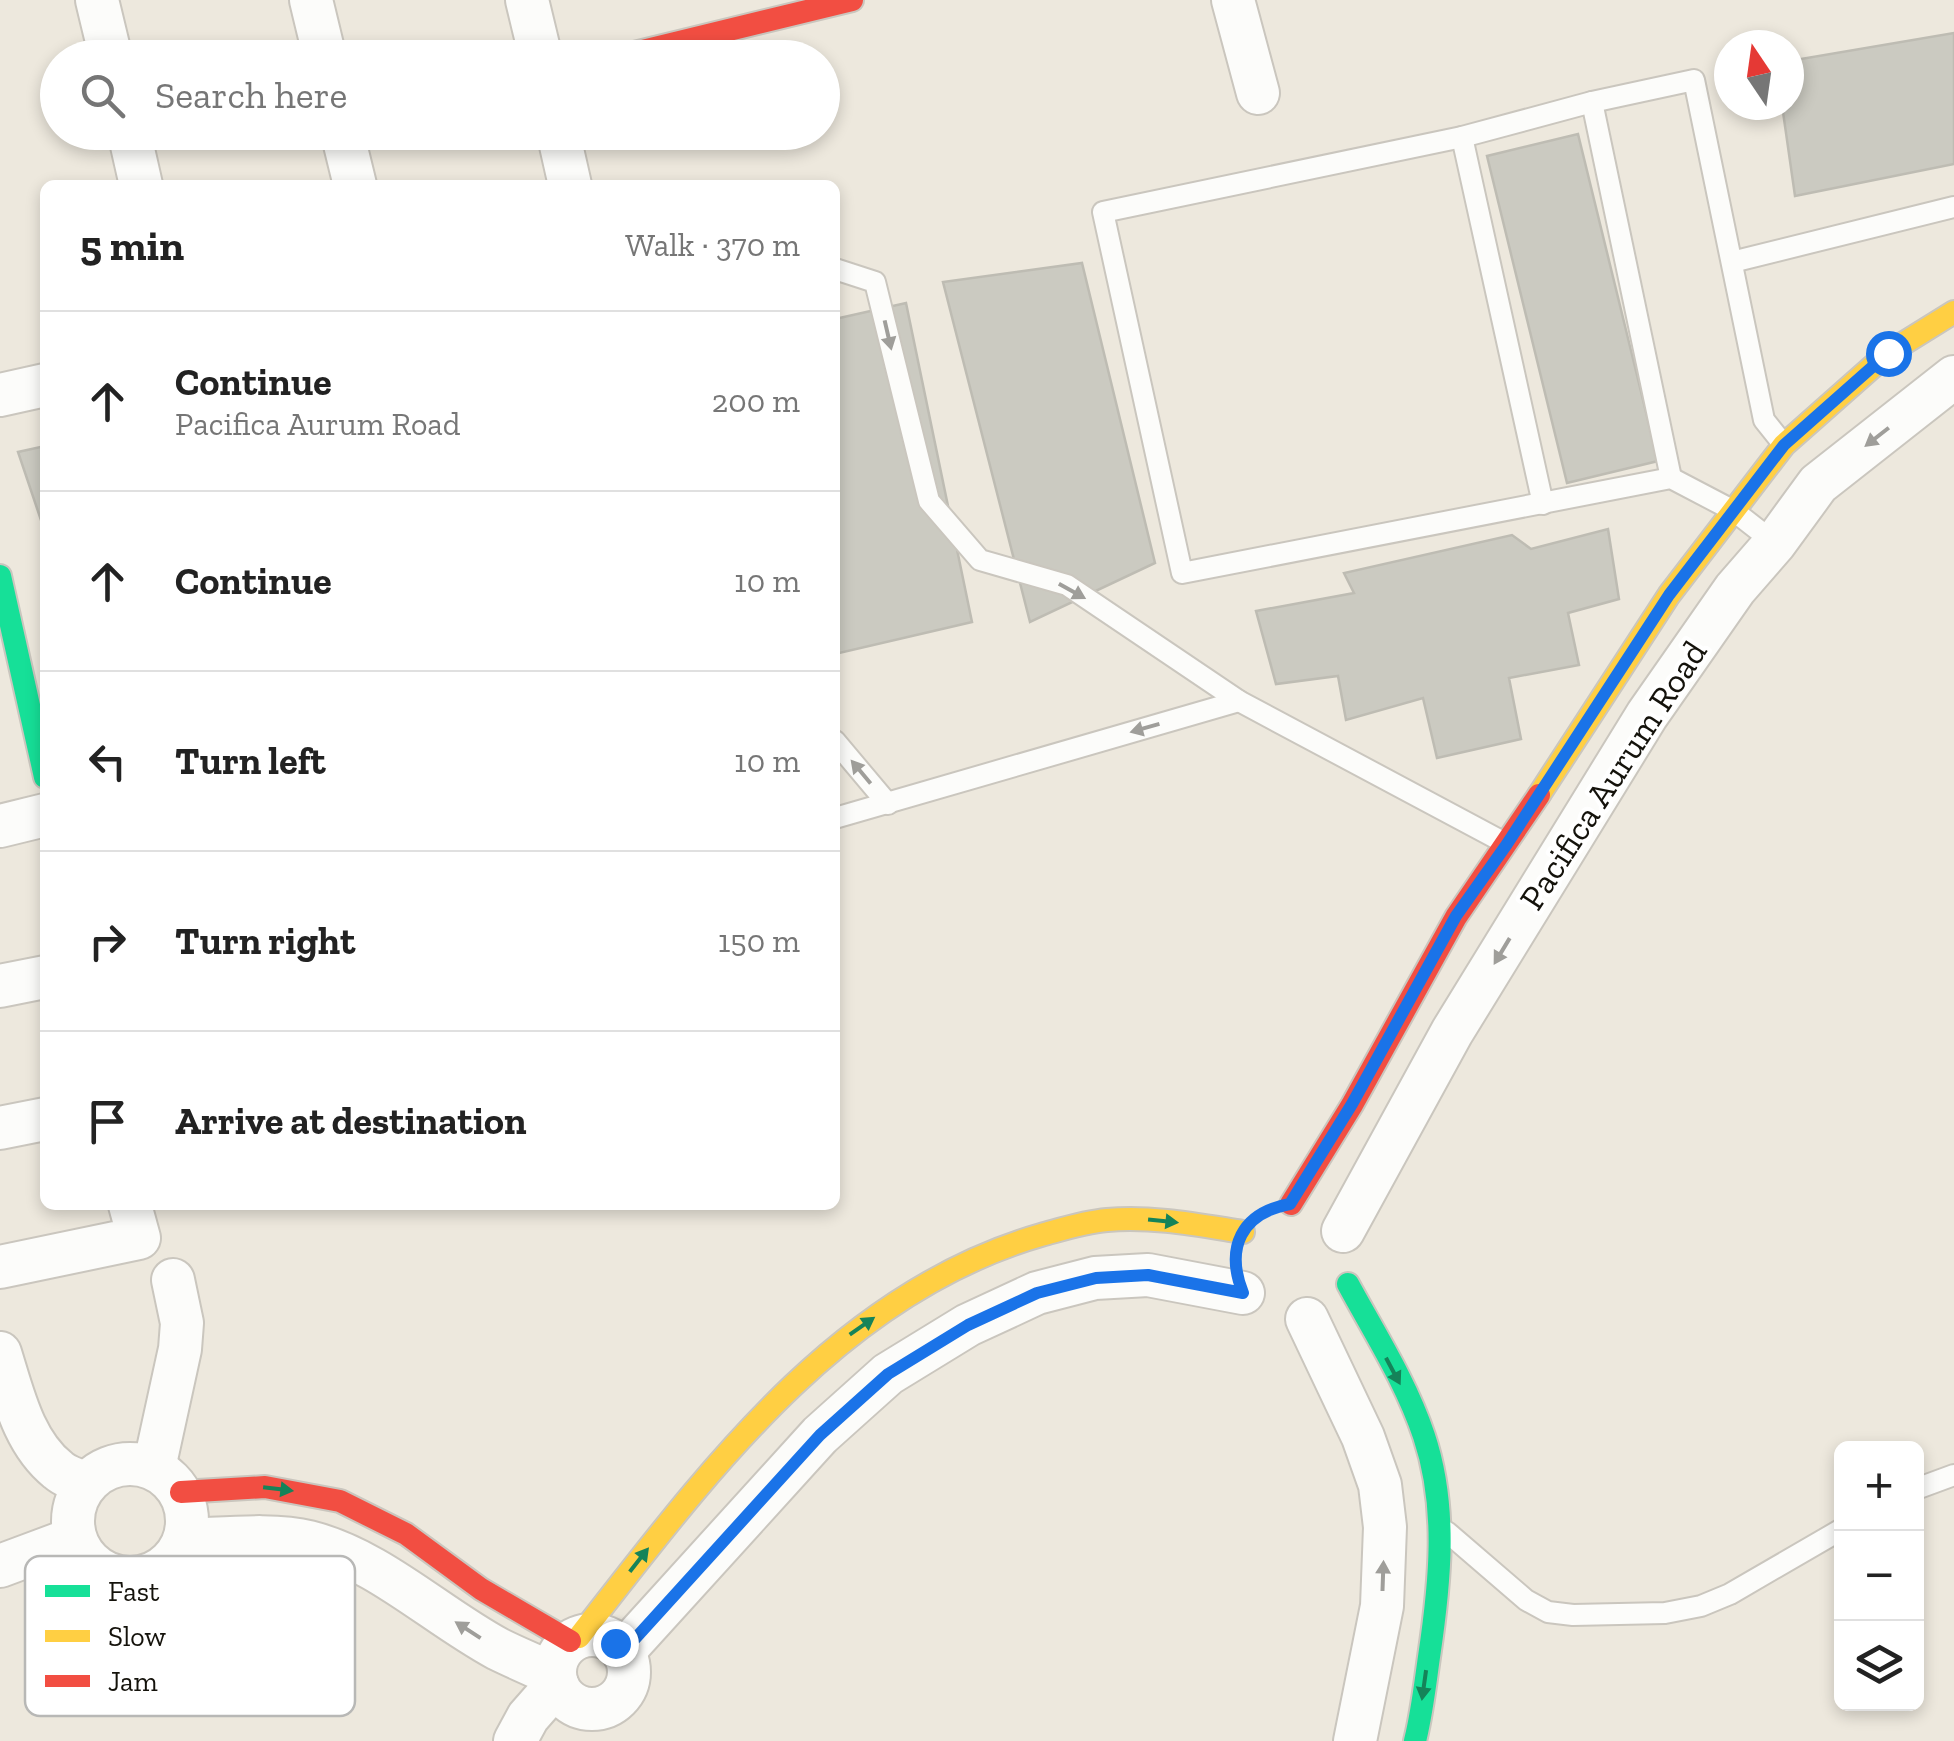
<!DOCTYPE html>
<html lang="en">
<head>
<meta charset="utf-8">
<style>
  body { margin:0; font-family:"Zilla Slab",serif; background:#f2f2f2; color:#222 }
  .controls { position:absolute; right:30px; bottom:30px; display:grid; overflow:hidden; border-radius:15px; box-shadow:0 5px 15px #0003 }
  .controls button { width:90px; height:90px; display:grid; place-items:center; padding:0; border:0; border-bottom:2px solid #e0e0e0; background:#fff; color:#222; font:50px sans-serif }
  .compass { position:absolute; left:1714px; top:30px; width:90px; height:90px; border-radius:50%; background:#fff; box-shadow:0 5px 15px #0003; rotate:347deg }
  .stop { position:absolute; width:30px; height:30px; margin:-22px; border:8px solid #1a73e8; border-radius:50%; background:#fff }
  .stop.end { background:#1a73e8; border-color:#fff; box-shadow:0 2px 10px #0008 }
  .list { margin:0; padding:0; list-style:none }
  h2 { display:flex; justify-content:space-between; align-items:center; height:130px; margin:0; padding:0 40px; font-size:42px }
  h2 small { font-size:32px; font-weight:400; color:#767676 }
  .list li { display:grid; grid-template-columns:65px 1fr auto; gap:30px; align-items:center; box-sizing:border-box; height:180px; padding:0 40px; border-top:2px solid #e0e0e0 }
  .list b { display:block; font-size:38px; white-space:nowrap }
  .list p { margin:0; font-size:32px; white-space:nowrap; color:#767676 }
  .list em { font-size:32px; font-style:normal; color:#767676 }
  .icon { flex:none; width:55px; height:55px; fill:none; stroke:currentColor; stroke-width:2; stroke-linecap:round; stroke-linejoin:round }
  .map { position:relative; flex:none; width:1954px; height:1741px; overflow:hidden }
  .search { position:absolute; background:#fff; box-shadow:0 5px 15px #0003; left:40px; top:40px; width:800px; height:110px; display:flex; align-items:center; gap:25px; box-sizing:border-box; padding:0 35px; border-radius:55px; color:#767676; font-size:38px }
  .panel { position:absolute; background:#fff; box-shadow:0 5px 15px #0003; left:40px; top:180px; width:800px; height:1030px; border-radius:15px }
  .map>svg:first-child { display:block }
  .building { fill:#cbcac1; stroke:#bebcb3; stroke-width:2.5 }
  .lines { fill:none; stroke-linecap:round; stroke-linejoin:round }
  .lane-casing { stroke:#cac6be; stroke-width:24 }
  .street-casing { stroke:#cac6be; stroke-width:46 }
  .fast-casing { stroke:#cac6be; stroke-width:26 }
  .slow-casing { stroke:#cac6be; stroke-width:26 }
  .jam-casing { stroke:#cac6be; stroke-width:26 }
  .lane { stroke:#fcfcfa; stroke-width:20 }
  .street { stroke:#fcfcfa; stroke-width:42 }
  .fast { stroke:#16e098; stroke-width:22 }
  .slow { stroke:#ffcf43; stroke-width:22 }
  .jam { stroke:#f24e42; stroke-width:22 }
  .oneway { fill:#9f9e9a }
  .oneway2 { fill:#158359 }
  .route { stroke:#1a73e8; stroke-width:12 }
  .labels { text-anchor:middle; stroke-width:8; stroke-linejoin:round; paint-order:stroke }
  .street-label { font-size:35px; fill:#14120b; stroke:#fff }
  .key { fill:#fff; stroke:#b8b8b6; stroke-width:2.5 }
  .key-label { font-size:28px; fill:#14120b }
</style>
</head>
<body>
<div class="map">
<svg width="1954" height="1741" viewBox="0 0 1954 1741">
  <rect width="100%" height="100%" fill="#ede8dd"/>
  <!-- building -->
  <g class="building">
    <polygon points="1954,33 1954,164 1795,196 1782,105 1789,105 1789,61"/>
    <polygon points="1578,134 1658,461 1567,483 1487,156"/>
    <polygon points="1082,263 1155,563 1030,622 943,282"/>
    <polygon points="906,303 972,622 835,654 835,319"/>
    <polygon points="45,446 45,532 18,452"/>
    <polygon points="1608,529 1619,599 1568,613 1579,665 1509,678 1521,739 1437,758 1423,698 1346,720 1338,676 1276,684 1256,611 1354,593 1344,573 1512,535 1531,549"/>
  </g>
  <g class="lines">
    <!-- lane casing -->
    <g class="lane-casing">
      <g id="lane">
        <polyline points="1592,102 1671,478"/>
        <polyline points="1462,137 1543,504"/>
        <polyline points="1732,262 1954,207"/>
        <polyline points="835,269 875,282 929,501 980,560 1067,585 1239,701 1505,843"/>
        <polyline points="1775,543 1734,511 1671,478 1182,573 1103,212 1462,137 1592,102 1694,80 1764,420 1784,445"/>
        <polyline points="835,741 888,804"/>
        <polyline points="835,818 1239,701"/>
        <polyline points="1916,1489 1954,1475"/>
        <polyline points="1447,1532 1526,1600 1548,1612 1573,1615 1665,1613 1701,1606 1730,1594 1842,1529"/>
      </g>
    </g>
    <!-- street casing -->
    <g class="street-casing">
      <g id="street">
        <polyline points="97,0 111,58"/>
        <polyline points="311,0 325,58"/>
        <polyline points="527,0 541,58"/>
        <polyline points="1233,0 1258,93"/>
        <polyline points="129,132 141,185"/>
        <polyline points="342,132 355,185"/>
        <polyline points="558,132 570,185"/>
        <polyline points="0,395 45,385"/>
        <polyline points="0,826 45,815"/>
        <polyline points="0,986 45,977"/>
        <polyline points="0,1128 45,1119"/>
        <polyline points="1343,1231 1452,1032 1647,715 1735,589 1775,543 1818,484 1954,377"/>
        <polyline points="0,1267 139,1238 130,1205"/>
        <polyline points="1307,1319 1363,1437 1380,1485 1385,1527 1382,1606 1355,1741"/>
        <path d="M0,1353C13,1394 23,1442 58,1470C66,1477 77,1480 86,1483"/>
        <circle cx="130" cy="1521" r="57"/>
        <polyline points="154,1468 180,1349 182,1323 173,1280"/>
        <path d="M185,1540C221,1539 274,1533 309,1542C379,1560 435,1615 498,1649C516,1658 536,1666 554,1675"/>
        <polyline points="0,1566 75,1538"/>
        <circle cx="592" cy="1672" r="37"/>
        <polyline points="623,1652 820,1435 888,1374 968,1325 1037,1293 1095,1278 1148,1275 1243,1293"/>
        <polyline points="515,1741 528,1717 557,1684"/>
      </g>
    </g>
    <!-- fast casing -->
    <g class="fast-casing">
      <g id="fast">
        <polyline points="0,576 45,777"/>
        <path d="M1348,1284C1375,1334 1406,1382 1424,1436C1448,1508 1440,1583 1429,1657C1425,1685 1422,1713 1415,1741"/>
      </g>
    </g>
    <!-- slow casing -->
    <g class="slow-casing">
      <g id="slow">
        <polyline points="1539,795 1669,595 1784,445 1888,353 1954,312"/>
        <path d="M579,1637C704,1477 836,1294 1041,1235C1063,1229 1084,1222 1107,1220C1153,1216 1198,1225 1243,1232"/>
      </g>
    </g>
    <!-- jam casing -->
    <g class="jam-casing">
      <g id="jam">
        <polyline points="614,58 852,0"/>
        <polyline points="1291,1204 1352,1105 1456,917 1539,795"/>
        <polyline points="181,1492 265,1487 340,1501 406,1534 481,1589 570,1641"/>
      </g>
    </g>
    <!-- lane -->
    <use href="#lane" class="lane"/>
    <!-- street -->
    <use href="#street" class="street"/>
    <!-- fast -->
    <use href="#fast" class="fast"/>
    <!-- slow -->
    <use href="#slow" class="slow"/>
    <!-- jam -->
    <use href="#jam" class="jam"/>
  </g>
  <!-- one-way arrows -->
  <defs><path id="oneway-solid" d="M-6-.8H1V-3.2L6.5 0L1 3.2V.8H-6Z" transform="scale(2.5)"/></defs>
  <g class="oneway">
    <use href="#oneway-solid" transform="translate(888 335) rotate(77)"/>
    <use href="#oneway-solid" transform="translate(1877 437) rotate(142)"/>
    <use href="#oneway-solid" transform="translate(1072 591) rotate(29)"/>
    <use href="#oneway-solid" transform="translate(1145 728) rotate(164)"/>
    <use href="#oneway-solid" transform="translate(861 772) rotate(-130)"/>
    <use href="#oneway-solid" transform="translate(1502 951) rotate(121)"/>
    <use href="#oneway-solid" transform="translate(1383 1576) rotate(-88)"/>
    <use href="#oneway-solid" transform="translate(468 1630) rotate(-147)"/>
  </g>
  <g class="oneway2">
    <use href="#oneway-solid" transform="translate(1163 1221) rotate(6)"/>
    <use href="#oneway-solid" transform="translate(862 1326) rotate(-35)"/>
    <use href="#oneway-solid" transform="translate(1393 1371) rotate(62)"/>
    <use href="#oneway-solid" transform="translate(278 1489) rotate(7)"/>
    <use href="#oneway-solid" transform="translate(639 1560) rotate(-52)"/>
    <use href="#oneway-solid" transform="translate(1424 1685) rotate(98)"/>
  </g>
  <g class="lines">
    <!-- route -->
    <path class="route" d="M615,1643L623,1652L820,1435L888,1374L968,1325L1037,1293L1096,1278L1148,1275L1243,1293C1225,1248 1241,1213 1290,1204L1352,1104L1456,916L1507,844L1669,595L1784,445L1888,353"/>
  </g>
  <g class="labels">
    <!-- street labels -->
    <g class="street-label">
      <text transform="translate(1613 775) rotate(-57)" y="12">Pacifica Aurum Road</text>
    </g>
  </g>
  <!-- legend -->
  <rect x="25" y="1556" width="330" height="160" rx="15" class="key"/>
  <rect x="45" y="1585" width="45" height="12" fill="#16e098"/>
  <rect x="45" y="1630" width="45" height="12" fill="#ffcf43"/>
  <rect x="45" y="1675" width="45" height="12" fill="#f24e42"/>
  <g class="key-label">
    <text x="108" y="1601">Fast</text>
    <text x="108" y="1646">Slow</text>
    <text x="108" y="1691">Jam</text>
  </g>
</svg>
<div class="controls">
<button>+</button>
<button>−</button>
<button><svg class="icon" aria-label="layers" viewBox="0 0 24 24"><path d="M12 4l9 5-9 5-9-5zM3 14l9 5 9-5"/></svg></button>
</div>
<svg class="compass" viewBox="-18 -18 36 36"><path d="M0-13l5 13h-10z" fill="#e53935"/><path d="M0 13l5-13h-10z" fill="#767676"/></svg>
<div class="stop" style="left:1888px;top:353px"></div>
<div class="stop end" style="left:615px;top:1643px"></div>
<div class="search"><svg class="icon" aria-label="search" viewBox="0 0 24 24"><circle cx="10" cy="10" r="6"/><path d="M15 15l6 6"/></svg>Search here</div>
<section class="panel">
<h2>5 min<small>Walk · 370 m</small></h2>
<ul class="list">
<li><svg class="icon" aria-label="ahead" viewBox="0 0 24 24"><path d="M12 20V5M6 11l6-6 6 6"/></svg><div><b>Continue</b><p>Pacifica Aurum Road</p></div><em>200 m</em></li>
<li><svg class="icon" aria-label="ahead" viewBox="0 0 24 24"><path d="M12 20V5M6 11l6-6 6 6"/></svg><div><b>Continue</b></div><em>10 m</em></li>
<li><svg class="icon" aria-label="left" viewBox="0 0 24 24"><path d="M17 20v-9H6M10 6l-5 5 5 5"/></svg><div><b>Turn left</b></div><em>10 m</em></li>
<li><svg class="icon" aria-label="right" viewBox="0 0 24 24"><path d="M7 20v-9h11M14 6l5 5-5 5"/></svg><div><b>Turn right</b></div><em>150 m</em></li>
<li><svg class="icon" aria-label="arrive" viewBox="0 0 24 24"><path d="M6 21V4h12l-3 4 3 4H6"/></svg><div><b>Arrive at destination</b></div></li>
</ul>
</section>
</div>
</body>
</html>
